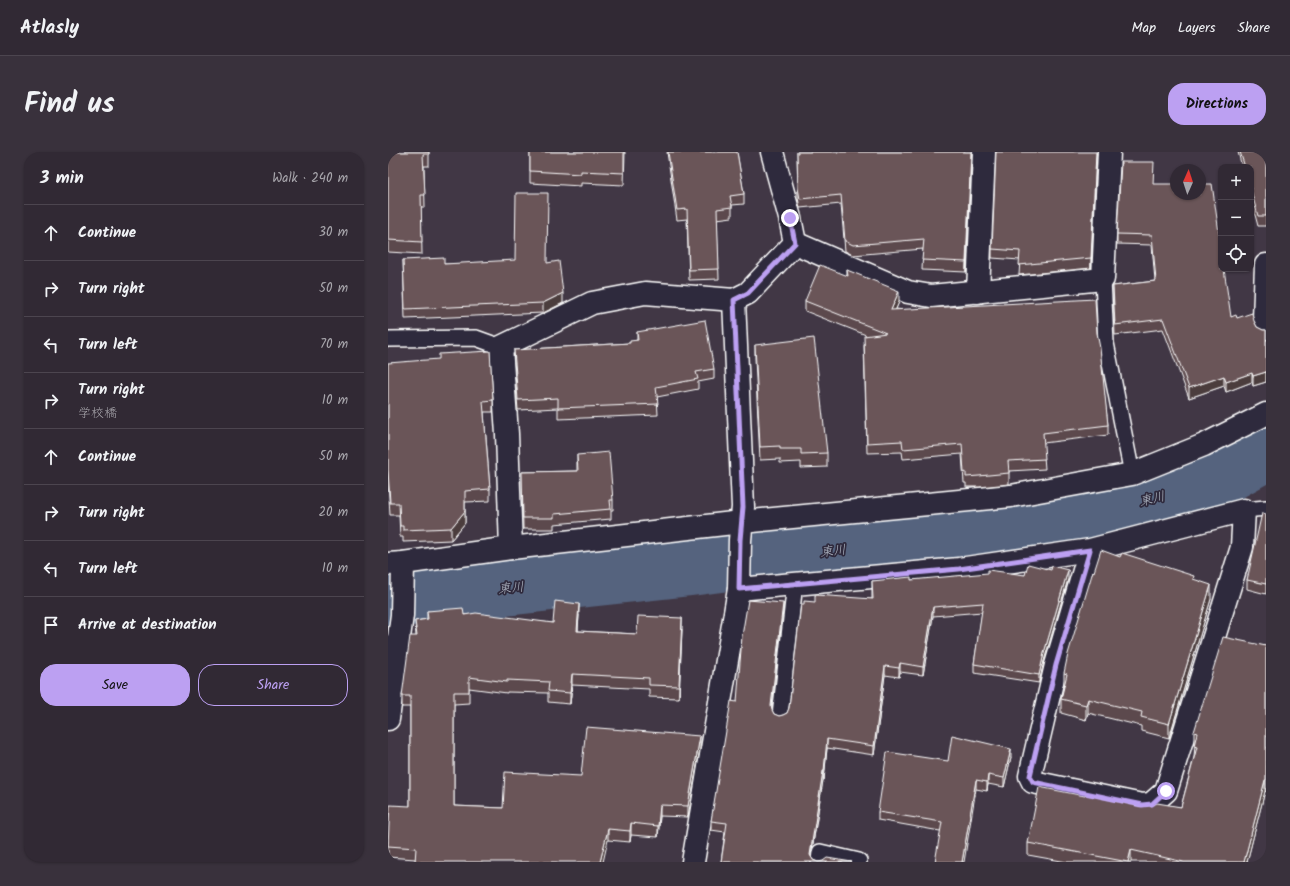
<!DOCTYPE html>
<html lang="en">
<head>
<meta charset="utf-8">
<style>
  body { margin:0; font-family:Kalam,"Klee One",sans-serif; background:#39313c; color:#f1f3f6 }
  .controls { position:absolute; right:12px; top:12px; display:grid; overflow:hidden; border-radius:8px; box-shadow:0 1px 3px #0004 }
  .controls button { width:36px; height:36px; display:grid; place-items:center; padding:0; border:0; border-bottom:1px solid #4c454f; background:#312934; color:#f1f3f6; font:20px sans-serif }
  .compass { position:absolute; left:782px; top:12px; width:36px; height:36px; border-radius:50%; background:#312934; box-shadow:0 1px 3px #0004; rotate:3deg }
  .stop { position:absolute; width:12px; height:12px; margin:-9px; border:3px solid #bca0f2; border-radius:50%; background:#fff }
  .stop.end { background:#bca0f2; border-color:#fff; box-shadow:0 1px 4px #0008 }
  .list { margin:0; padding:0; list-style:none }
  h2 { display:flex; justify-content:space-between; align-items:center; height:52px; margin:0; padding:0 16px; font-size:17px }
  h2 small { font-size:13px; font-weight:400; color:#a8a6ac }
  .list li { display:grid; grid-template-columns:26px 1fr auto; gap:12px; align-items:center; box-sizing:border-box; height:56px; padding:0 16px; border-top:1px solid #4c454f }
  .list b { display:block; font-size:15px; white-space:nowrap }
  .list p { margin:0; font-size:13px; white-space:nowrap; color:#a8a6ac }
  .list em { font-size:13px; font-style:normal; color:#a8a6ac }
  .actions { display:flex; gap:8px; padding:12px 16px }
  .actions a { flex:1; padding:9px 0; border:1px solid #bca0f2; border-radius:16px; text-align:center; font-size:14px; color:#bca0f2 }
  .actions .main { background:#bca0f2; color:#111 }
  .icon { flex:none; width:22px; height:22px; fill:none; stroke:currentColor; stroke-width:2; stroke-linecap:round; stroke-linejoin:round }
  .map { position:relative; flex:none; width:878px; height:710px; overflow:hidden; border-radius:16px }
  header { display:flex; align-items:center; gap:24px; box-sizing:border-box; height:56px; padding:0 20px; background:#312934; border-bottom:1px solid #4c454f }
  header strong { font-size:19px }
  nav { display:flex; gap:22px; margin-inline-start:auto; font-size:14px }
  .intro { display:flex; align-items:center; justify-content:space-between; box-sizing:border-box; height:96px; padding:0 24px }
  h1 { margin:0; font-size:28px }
  .button { padding:10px 18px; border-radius:16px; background:#bca0f2; color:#111; font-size:14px; font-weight:700 }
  main { display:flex; gap:24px; padding:0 24px }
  aside { flex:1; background:#312934; border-radius:16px; box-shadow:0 1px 3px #0004 }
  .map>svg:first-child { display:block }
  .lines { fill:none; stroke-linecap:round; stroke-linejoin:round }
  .river { stroke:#54637e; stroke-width:57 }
  .lane-casing { stroke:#fff; stroke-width:18 }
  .street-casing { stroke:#fff; stroke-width:25 }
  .lane { stroke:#2f2a3d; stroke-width:15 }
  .street { stroke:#2f2a3d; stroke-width:22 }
  .wall { fill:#5c494d; stroke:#fff }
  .shaded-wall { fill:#4b3c3e; stroke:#fff }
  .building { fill:#6b5559; stroke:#fff }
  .route { stroke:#bca0f2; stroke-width:5 }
  .labels { text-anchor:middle; stroke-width:3.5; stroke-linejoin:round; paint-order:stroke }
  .water-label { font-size:13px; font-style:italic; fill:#b2b9c5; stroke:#2f2a3d }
</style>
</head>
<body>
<header>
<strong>Atlasly</strong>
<nav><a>Map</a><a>Layers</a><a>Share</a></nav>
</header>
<div class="intro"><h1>Find us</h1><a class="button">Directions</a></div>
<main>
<aside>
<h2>3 min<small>Walk · 240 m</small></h2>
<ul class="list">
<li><svg class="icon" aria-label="ahead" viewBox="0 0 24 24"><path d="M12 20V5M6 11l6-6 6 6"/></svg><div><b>Continue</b></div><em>30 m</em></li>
<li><svg class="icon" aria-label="right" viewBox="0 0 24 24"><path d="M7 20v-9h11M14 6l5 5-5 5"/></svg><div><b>Turn right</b></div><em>50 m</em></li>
<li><svg class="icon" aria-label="left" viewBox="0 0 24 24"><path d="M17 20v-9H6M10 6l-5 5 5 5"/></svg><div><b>Turn left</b></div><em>70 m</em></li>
<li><svg class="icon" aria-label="right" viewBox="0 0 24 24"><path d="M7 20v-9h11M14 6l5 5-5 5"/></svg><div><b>Turn right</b><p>学校橋</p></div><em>10 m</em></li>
<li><svg class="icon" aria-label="ahead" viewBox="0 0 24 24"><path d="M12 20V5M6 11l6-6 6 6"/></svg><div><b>Continue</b></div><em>50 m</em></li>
<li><svg class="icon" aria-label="right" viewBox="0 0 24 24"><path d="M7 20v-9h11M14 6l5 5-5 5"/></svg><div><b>Turn right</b></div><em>20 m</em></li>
<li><svg class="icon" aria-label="left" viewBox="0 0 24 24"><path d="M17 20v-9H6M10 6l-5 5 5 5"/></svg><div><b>Turn left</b></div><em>10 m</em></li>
<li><svg class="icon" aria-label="arrive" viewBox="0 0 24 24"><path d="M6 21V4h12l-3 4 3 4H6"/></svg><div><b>Arrive at destination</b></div></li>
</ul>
<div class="actions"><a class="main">Save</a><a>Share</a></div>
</aside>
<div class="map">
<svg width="878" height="710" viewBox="0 0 878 710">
  <rect width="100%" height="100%" fill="#413745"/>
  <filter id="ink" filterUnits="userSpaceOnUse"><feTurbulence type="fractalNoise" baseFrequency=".025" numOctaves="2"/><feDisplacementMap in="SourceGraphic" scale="8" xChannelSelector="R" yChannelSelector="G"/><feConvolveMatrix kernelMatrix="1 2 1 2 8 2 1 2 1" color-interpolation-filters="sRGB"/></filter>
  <g filter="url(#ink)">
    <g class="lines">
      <!-- river -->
      <polyline class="river" points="0,448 298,416 458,395 656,371 817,334 878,300"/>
      <!-- lane casing -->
      <g class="lane-casing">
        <g id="lane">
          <polyline points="715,127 718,191 744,322"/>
          <polyline points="0,187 88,186 113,195"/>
          <polyline points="856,358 878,356"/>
          <polyline points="392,564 407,431"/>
          <polyline points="431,710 432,700 471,709"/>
        </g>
      </g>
      <!-- street casing -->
      <g class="street-casing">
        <g id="street">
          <polyline points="407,91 520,140 543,144 715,127 721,0"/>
          <polyline points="878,113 876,168 878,176"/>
          <polyline points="590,140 596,0"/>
          <polyline points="123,396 119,282 113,195 204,151 257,141 346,148"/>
          <polyline points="0,412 15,411 123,396 354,370 623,344 744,322 816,293 878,262"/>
          <polyline points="351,437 571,417 702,398 856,358 854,395 778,639 763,652 754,653 645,630 642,624 668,513 702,398"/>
          <polyline points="0,567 14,463 15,411"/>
          <polyline points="305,710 351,437 352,388 355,355 346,148 360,141 407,91 402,66 384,0"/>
        </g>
      </g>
      <!-- lane -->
      <use href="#lane" class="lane"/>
      <!-- street -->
      <use href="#street" class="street"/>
    </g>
    <!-- wall -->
    <g class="wall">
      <polygon points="0,0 41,0 41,14 36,14 37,55 33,55 34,102 0,100"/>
      <polygon points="142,0 237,0 236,33 193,31 193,34 142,31"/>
      <polygon points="279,0 349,0 356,42 356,52 344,53 344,65 329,67 331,127 301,128 299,67 289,68"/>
      <polygon points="409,0 583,0 578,120 534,118 535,97 465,103 457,99 453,52 412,56 410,46"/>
      <polygon points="708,0 703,116 631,123 632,108 604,106 604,97"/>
      <polygon points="850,0 878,0 878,74 870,74 863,48 863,15 854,15"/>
      <polygon points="765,32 843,165 866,169 869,175 875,178 878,178 878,230 865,234 864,230 838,240 836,234 801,246 775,177 727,183 725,134 767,129 764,93 729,92 729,82"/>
      <polygon points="15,108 56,112 159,111 175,151 155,161 17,167"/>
      <polygon points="459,118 511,150 508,157 709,181 720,273 720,283 655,291 657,317 621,319 621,332 591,335 578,335 578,331 576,331 574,302 515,307 514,300 479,301 476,194 478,183 417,159 417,149 459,124"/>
      <polygon points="249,180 326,217 326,227 310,230 310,237 269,245 270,263 170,267 170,256 130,258 126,209 126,198 242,191 249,188"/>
      <polygon points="367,193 439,301 439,315 413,316 413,310 392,311 392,307 372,308 367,206"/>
      <polygon points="0,211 105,248 105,260 96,260 102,337 102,349 77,350 77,371 63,388 15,390 15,385 12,385 11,363 2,363 0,329"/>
      <polygon points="189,303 225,348 225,358 223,358 223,367 166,372 166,377 135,377 134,320 189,319"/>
      <polygon points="878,362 878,442 859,437 859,428"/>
      <polygon points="637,423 680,427 656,509 651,531 586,521 586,512 594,460 545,464 535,523 512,520 511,525 497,523 486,603 439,596 436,628 435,628 423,705 425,708 430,710 464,710 333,710 337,680 323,678 323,669 349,550 395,459 384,558 386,562 391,564 395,563 399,561 401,556 427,450 484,447 484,429 523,428"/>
      <polygon points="806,428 823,447 781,586 753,579 753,574 700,561 698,568 673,561 673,547 676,535 676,521"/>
      <polygon points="39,459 165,471 191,463 190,479 249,482 294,477 291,546 261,545 261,537 184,533 182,552 160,550 160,541 119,540 119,541 81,536 81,551 66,552 66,654 115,656 193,624 312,596 300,665 272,664 270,685 243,683 242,690 220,688 27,707 0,705 0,690 22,654 22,555 14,555 14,544 28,484 27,469 39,467"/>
      <polygon points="878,494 878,640 877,639 859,710 679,710 640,703 640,691 751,654 793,655 806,605 807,592 806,592 806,580"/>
      <polygon points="623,605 616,635 600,632 599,639 588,637 552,679 490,668 490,660 560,609"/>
    </g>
    <!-- shaded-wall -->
    <g class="shaded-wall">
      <polygon points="583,0 578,120 578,110"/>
      <polygon points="708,0 703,116 703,106"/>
      <polygon points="511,139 511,150 503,168 503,158"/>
      <polygon points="175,141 175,151 155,161 155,151"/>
      <polygon points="878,220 878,230 865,234 865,224"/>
      <polygon points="864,221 864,230 838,240 838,230"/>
      <polygon points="836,224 836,234 801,246 801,236"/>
      <polygon points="77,359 77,371 63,388 63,376"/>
      <polygon points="680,418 680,427 656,509 651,531 651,523 656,501"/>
      <polygon points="823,433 823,447 781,586 781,572"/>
      <polygon points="395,451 395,459 383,563 383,554"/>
      <polygon points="191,452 191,463 189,490 189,479"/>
      <polygon points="545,455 545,464 535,523 535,515"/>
      <polygon points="294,466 294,477 291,546 291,534"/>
      <polygon points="512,511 512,520 511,525 511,516"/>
      <polygon points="497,514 497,523 486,603 486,594"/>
      <polygon points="184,522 184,533 182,552 182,541"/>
      <polygon points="700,547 700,561 698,568 698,553"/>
      <polygon points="312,584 312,596 300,665 300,654"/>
      <polygon points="439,587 439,596 436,628 436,619"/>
      <polygon points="623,597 623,605 616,635 616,626"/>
      <polygon points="435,619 435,628 422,710 422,703"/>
      <polygon points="600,623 600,632 599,639 599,630"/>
      <polygon points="588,628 588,637 576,710 574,710"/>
      <polygon points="877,628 877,639 859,710 856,710"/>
      <polygon points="272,653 272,664 270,685 270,674"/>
      <polygon points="243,671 243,683 242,690 242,679"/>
      <polygon points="220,677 220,688 215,710 212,710"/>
      <polygon points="743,698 743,710 740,710"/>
    </g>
    <!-- building -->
    <g class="building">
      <polygon points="0,0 41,0 41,2 35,2 37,43 33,43 34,90 0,88"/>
      <polygon points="142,0 236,0 236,21 193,19 193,22 142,19"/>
      <polygon points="280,0 349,0 356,42 342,44 344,55 329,57 331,117 301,118 299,57 289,58"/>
      <polygon points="409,0 583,0 578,110 534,108 536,87 465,93 457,89 453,43 412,47 410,36"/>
      <polygon points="608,0 708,0 703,106 631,113 632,99 604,97"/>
      <polygon points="852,0 878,0 878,64 870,64 863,38 863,15 857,15"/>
      <polygon points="733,10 766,10 765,32 788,32 788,42 812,42 812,32 824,32 833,95 833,117 836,117 843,165 848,163 849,166 864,161 866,169 869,175 875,178 878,178 878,220 865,224 864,221 838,230 836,224 801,236 775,167 727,173 725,134 768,129 764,83 729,82"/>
      <polygon points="128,41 160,41 159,111 171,109 175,141 155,151 17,157 15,108 56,106 56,112 127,108"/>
      <polygon points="432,113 460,124 459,118 511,139 503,158 707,147 709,181 712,196 720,273 655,281 657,307 620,309 621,321 591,324 578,325 578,320 576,321 574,292 515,297 514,289 479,291 476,184 498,181 417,149"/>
      <polygon points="317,168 326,217 308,220 310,227 268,235 270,252 170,256 170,246 130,248 126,198 242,191 242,189 250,188 249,180"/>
      <polygon points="426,186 439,301 413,302 413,297 392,297 392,294 372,295 367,193"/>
      <polygon points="102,199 105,248 95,249 102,337 77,339 77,359 63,376 15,378 15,374 12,374 11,351 2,351 0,318 0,211 51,207 51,202"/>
      <polygon points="221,300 225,348 222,348 223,357 166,362 166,366 135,366 134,320 190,319 189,303"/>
      <polygon points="874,361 878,362 878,432 859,428"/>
      <polygon points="713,398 732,405 734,401 806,424 805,427 823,433 781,572 753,565 754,560 700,547 698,553 673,547 679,522 676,521 680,502 705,419 706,420"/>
      <polygon points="640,412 663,418 664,414 680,418 656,501 651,523 586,512 595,451 545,455 535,515 512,511 511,516 497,514 486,594 439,587 436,619 435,619 422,703 425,708 430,710 435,709 439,706 464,710 333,710 339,671 323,669 343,549 349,550 354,484 360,448 395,451 383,554 384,558 386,562 391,564 395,563 399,561 401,556 413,452 416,452 416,449 427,450 427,443 485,447 484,429 523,425 523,428 600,421 600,418 637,423"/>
      <polygon points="167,449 191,452 189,479 249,482 250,464 294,466 291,534 261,533 261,526 184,522 182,541 160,539 161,530 119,528 119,530 81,525 81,540 66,540 66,654 115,656 117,620 193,624 198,575 312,584 300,654 272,653 270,674 243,671 242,679 220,677 212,710 27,710 28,696 0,694 2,653 22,654 22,544 14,544 22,484 29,484 27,469 40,467 39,459 75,456 76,463 88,461 165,471"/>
      <polygon points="835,485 878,494 878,628 877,628 856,710 796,710 743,698 740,710 640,691 651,635 697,644 698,642 751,654 764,653 769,651 793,655 809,595 806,594 809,581 806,580"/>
      <polygon points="564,583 623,597 616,626 600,623 599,630 588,628 574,710 547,710 554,670 490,660 499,600 560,609"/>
    </g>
  </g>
  <g class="lines" filter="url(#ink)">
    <!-- route -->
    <polyline class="route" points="402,66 407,91 360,141 346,148 355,355 352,388 351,437 571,417 702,398 668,513 642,624 645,630 754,653 764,652 778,639"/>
  </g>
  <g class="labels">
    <!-- water labels -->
    <g class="water-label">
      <text transform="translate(764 346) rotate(-13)" y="5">東川</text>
      <text transform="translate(445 398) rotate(-7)" y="5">東川</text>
      <text transform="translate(123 435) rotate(-6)" y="5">東川</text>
    </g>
  </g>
</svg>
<div class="controls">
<button>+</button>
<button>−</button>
<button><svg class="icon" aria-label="locate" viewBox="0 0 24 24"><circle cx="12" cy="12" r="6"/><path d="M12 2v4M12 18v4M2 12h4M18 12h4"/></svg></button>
</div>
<svg class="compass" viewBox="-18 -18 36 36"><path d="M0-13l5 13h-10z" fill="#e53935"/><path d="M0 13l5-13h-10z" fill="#a8a6ac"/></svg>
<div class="stop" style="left:778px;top:639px"></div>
<div class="stop end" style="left:402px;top:66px"></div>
</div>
</main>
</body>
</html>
